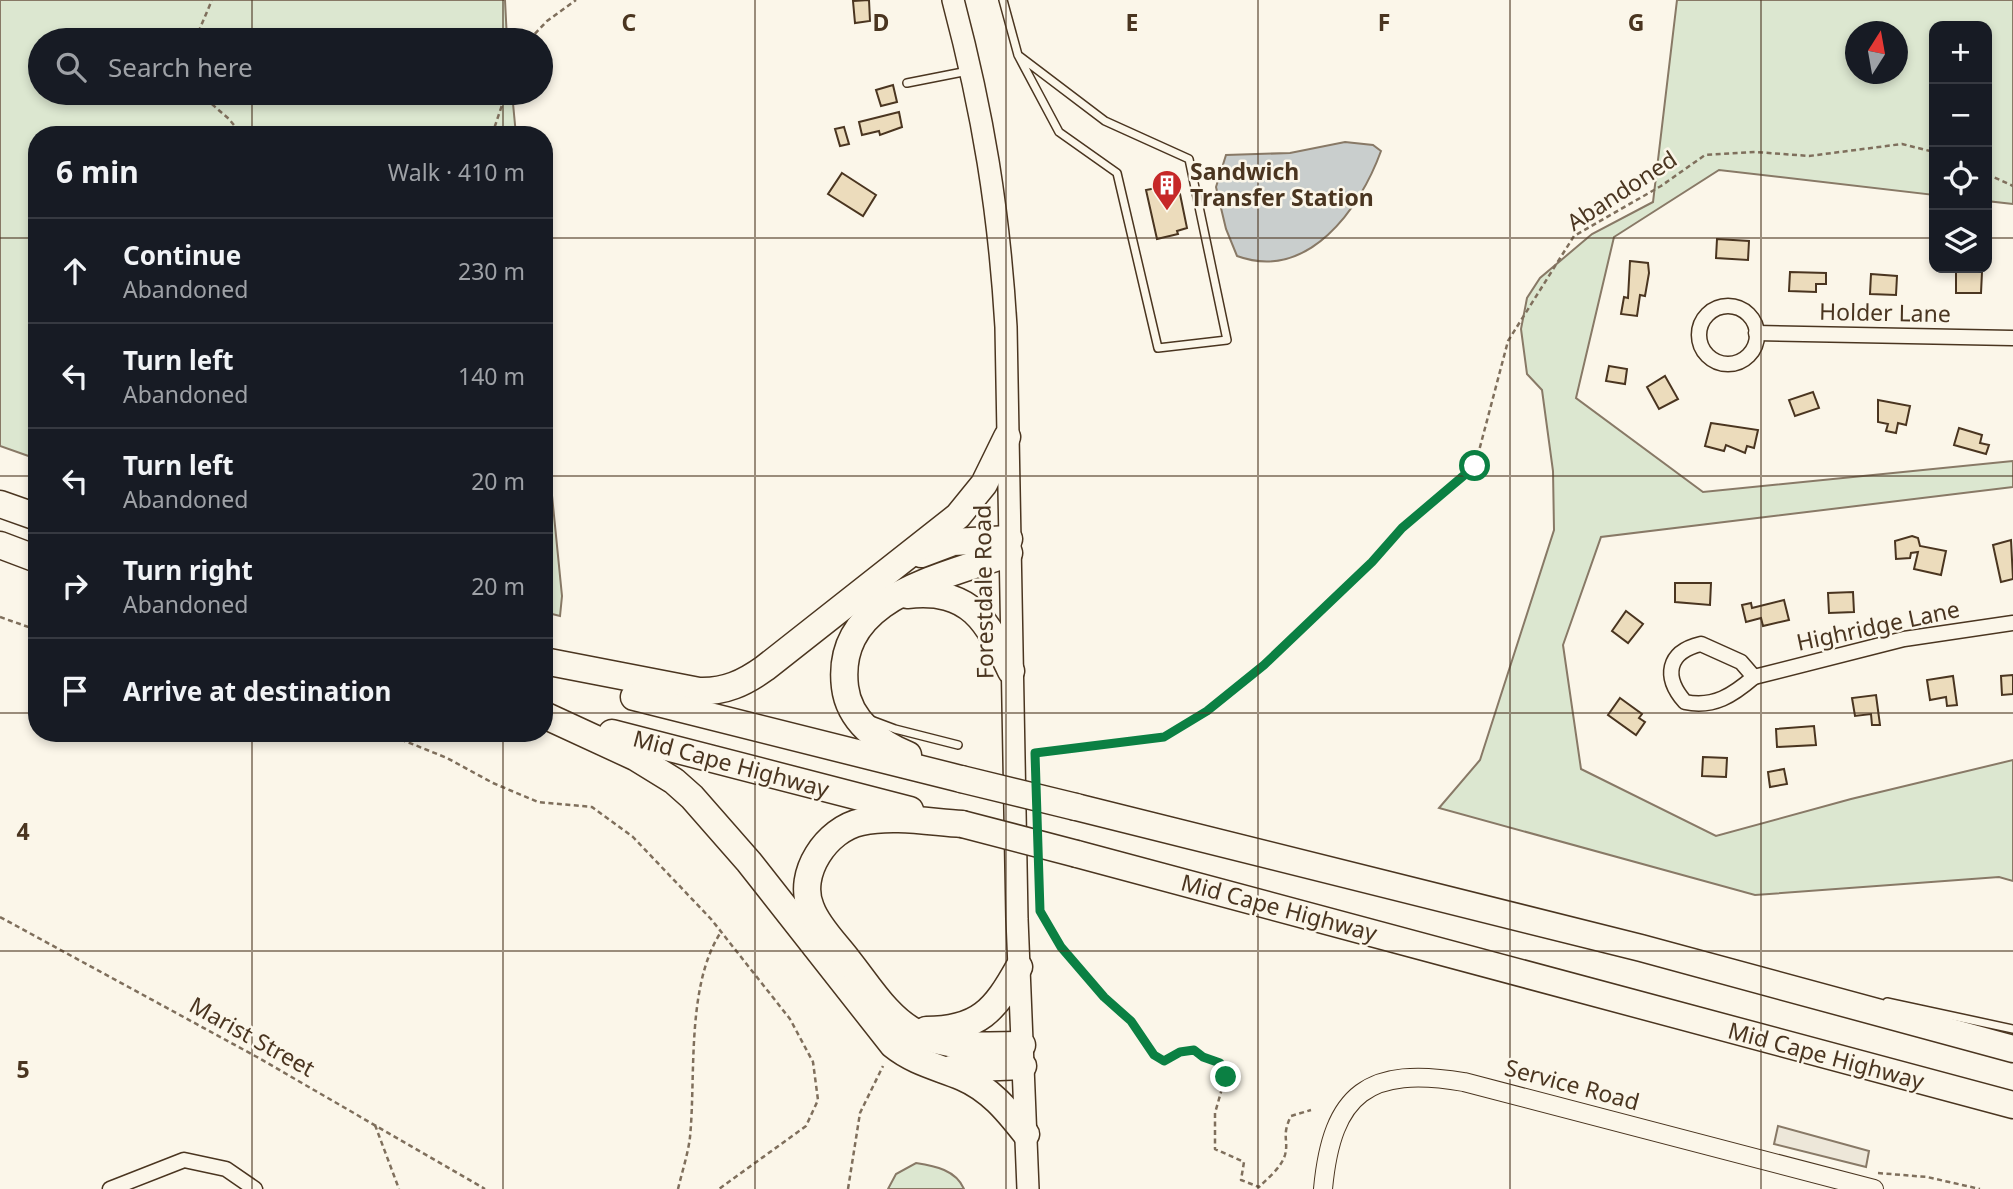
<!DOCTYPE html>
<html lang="en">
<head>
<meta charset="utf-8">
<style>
  body { margin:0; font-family:"Noto Sans",sans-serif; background:#242831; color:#f1f3f6 }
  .controls { position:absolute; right:21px; top:21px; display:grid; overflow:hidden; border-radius:14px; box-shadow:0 4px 10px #0003 }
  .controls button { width:63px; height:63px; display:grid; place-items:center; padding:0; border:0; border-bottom:2px solid #363941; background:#171b24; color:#f1f3f6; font:35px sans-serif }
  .compass { position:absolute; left:1845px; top:21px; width:63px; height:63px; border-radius:50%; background:#171b24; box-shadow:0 4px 10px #0003; rotate:11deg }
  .stop { position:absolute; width:21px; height:21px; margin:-16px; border:5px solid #0b8043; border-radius:50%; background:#fff }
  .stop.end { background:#0b8043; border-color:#fff; box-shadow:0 2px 7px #0008 }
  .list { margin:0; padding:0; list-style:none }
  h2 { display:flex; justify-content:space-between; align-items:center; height:91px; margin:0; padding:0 28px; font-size:30px }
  h2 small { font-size:23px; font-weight:400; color:#9ea1a6 }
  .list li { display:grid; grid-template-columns:46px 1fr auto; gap:21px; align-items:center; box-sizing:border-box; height:105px; padding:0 28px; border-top:2px solid #363941 }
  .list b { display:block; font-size:26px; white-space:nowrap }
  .list p { margin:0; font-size:23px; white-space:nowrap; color:#9ea1a6 }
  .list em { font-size:23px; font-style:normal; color:#9ea1a6 }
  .icon { flex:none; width:38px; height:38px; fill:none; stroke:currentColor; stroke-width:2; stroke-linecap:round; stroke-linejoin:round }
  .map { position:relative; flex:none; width:2013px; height:1189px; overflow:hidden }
  .search { position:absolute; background:#171b24; box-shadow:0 4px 10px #0003; left:28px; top:28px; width:525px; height:77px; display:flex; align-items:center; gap:18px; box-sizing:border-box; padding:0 24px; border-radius:38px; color:#9ea1a6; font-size:26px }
  .panel { position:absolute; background:#171b24; box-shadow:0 4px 10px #0003; left:28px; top:126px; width:525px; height:616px; border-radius:28px }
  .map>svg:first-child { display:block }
  .green { fill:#dce7d0; stroke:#887966; stroke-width:2; fill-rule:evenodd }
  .parking { fill:#ede7d9; stroke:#887966; stroke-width:2 }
  .water { fill:#c9cecd; stroke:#887966; stroke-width:2 }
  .building { fill:#ecdcbc; stroke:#4a3520; stroke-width:2 }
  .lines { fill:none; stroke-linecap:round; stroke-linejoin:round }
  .service-casing { stroke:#4a3520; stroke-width:10 }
  .minor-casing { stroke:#4a3520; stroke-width:17 }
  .tertiary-casing { stroke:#4a3520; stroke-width:20 }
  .secondary-casing { stroke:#4a3520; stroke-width:24 }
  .motorway-casing { stroke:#4a3520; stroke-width:29 }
  .path { stroke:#7f6f5c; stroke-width:2.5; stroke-dasharray:5 3.5; stroke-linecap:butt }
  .service { stroke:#fbf6e9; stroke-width:7 }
  .minor { stroke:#fbf6e9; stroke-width:14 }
  .tertiary { stroke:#fbf6e9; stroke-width:18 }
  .secondary { stroke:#fbf6e9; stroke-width:21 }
  .motorway { stroke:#fbf6e9; stroke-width:26 }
  .motorway-bridge-casing { stroke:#4a3520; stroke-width:29; stroke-linecap:butt }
  .motorway-bridge { stroke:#fbf6e9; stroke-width:26 }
  .route { stroke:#0b8043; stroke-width:9 }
  .grid { fill:none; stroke:#4a3520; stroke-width:2; stroke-opacity:0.55 }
  .labels { text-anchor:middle; stroke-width:5; stroke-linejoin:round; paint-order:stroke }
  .poi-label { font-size:23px; font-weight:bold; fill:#4a3520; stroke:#fbf6e9; text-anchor:start }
  .street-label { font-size:23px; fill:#4a3520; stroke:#fbf6e9 }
  .grid-label { font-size:23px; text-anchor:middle; font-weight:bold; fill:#4a3520; stroke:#fbf6e9; stroke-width:5; stroke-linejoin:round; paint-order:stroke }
</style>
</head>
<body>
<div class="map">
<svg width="2013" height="1189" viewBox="0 0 2013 1189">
  <rect width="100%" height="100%" fill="#fbf6e9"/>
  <!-- green -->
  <g class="green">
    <polygon points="0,0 505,0 507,40 40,40 40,93 512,93 516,135 37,135 37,459 0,446"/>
    <path d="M1677,0H2013V204L1987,201V26H1934V195L1719,170L1614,237L1576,398L1703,492L2013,461V487L1601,537L1563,645L1581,769L1716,836L1851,799L2013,760V881L1999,877L1755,895L1439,808L1480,760L1554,530L1553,471L1542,390L1527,374L1521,329L1527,298L1540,278L1592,234L1653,202ZM1856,32H1898V74H1856Z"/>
    <polygon points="544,415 562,596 560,616 544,612"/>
    <path d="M916,1163C935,1166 956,1170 964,1189H888L896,1174Z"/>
  </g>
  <!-- parking -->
  <polygon class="parking" points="1778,1126 1869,1151 1866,1167 1774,1144"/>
  <!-- water -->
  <path class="water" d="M1345,142L1373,145L1381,151C1360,209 1308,282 1237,256L1226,229L1216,187L1226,155L1290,153Z"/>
  <!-- building -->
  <g class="building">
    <polygon points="869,0 870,21 855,23 853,1"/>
    <polygon points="893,85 897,102 881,106 876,90"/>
    <polygon points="899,112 902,127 880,135 879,131 862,135 859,122"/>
    <polygon points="844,127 849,144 840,146 835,129"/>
    <polygon points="842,173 876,195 863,216 828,194"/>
    <polygon points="1167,186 1169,196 1180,194 1187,228 1177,231 1178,234 1157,239 1146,190"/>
    <polygon points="1717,239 1749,241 1748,260 1716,258"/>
    <polygon points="1630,261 1648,263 1649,273 1645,296 1640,295 1637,316 1621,314 1624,297 1628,298"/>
    <polygon points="1956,271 1982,272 1981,293 1956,293"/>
    <polygon points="1790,272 1826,273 1826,284 1816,284 1816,292 1789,291"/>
    <polygon points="1871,274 1897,276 1896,295 1870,294"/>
    <polygon points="1609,366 1627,369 1625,384 1606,381"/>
    <polygon points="1665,376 1678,399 1659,409 1647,387"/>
    <polygon points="1813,392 1819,408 1795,416 1789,400"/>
    <polygon points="1878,400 1910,406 1906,425 1898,423 1896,433 1886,431 1888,424 1878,422"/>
    <polygon points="1711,423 1758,430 1754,448 1747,446 1745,453 1726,445 1724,451 1705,446"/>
    <polygon points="1959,428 1982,435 1980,443 1989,445 1986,454 1954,445"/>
    <polygon points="1912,536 1918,538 1920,546 1946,551 1941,575 1914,569 1918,552 1911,553 1910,558 1896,559 1895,541"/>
    <polygon points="2011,540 2013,579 2001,582 1993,545"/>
    <polygon points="1675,583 1711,583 1710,605 1675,602"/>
    <polygon points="1853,592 1854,612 1829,613 1828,593"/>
    <polygon points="1784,600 1789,620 1763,626 1761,618 1746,622 1742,605 1751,603 1752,608"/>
    <polygon points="1626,611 1643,624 1628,643 1612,631"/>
    <polygon points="2013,675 2013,694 2002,695 2001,676"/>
    <polygon points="1953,676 1957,705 1947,706 1946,697 1930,700 1927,680"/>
    <polygon points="1876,695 1880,725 1872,725 1871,714 1855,716 1852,698"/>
    <polygon points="1620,698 1642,714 1639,718 1645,722 1636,735 1608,715"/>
    <polygon points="1814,726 1816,745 1777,747 1776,729"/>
    <polygon points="1703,757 1727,758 1726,777 1702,776"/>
    <polygon points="1784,769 1787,784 1770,787 1768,772"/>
  </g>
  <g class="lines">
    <!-- service casing -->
    <g class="service-casing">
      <g id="service">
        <polyline points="1003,0 1018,55 1059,132 1117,173 1158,348 1227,340 1189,159 1105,121 1018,55"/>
        <polyline points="907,83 968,71"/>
        <polyline points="871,720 895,729 958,745"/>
        <polyline points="1887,1002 2013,1029"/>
      </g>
    </g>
    <!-- minor casing -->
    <g class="minor-casing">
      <g id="minor">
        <circle cx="1728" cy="335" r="29"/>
        <polyline points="1756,333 2012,338"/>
        <path d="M1701,644L1741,662L1754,677C1733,695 1714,708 1685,702C1663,677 1667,652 1701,644Z"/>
        <polyline points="1754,677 1904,639 2013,623"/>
        <polyline points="110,1189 184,1160 226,1169 255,1189"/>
      </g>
    </g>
    <!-- tertiary casing -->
    <g class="tertiary-casing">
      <path id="tertiary" d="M1323,1189C1332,1092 1369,1066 1464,1082L1874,1189"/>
    </g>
    <!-- secondary casing -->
    <g class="secondary-casing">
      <path id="secondary" d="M953,0C983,113 999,210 1006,327L1017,919L1028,1189"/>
    </g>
    <!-- motorway casing -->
    <g class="motorway-casing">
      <g id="motorway">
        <polyline points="0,504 37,517"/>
        <polyline points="0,545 37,559"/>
        <polyline points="921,554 953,542 1009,539"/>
        <path d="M907,595C971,588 987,621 1011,671"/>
        <path d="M544,661L699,691C725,692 744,683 765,668L958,516L984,484L1007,437"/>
        <polyline points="634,697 961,779"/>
        <path d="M544,715L635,757L674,781L692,797L749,862L893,1045C914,1062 938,1067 962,1077C990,1089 1007,1110 1026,1134"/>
        <polyline points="612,733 910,810"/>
        <path d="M908,755C879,743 849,721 845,687C834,595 944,578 1009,553"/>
        <polyline points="1076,807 1641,948 2013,1049"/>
        <path d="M962,824C930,822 893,815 861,822C827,829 796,874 811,908C818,927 836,944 848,960C868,985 888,1019 917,1033C950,1049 987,1045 1022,1045"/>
        <polyline points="1077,854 2013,1105"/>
        <path d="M926,1030C979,1030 995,1010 1019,967"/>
        <polyline points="951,1069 1023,1066"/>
      </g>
    </g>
    <!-- path -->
    <g class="path">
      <polyline points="195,40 212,0"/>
      <polyline points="529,40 547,21 576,0"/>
      <polyline points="199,93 229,119 242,135"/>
      <polyline points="492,135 506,93"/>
      <polyline points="1987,174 2013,186"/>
      <polyline points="0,617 37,630"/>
      <polyline points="385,733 447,758 493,783 538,802 592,807 633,837 711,919 790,1019 813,1062 818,1100 806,1126 719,1189"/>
      <polyline points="1036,777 1035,753 1164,737 1207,711 1264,665 1372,562 1402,528 1475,466 1508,341 1574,236 1661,186 1705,155 1755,152 1809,156 1902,144 1934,152"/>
      <path d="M1038,864C1039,878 1036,899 1041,912C1057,955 1099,989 1130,1020C1143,1033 1149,1050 1164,1061L1180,1052L1194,1050L1203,1057L1220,1063L1225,1078L1215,1113V1149L1244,1162L1241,1180L1259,1187C1268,1178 1281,1168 1285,1155C1289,1140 1281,1136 1291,1116L1311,1110"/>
      <polyline points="0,917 257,1057 485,1189"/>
      <polyline points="375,1125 399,1189"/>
      <polyline points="1878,1173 1927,1177 1980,1189"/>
      <path d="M678,1189C682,1172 688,1154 690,1137C696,1076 686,985 721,932"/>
      <polyline points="848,1189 860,1113 883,1066"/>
    </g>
    <!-- service -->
    <use href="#service" class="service"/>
    <!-- minor -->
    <use href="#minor" class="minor"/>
    <!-- tertiary -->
    <use href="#tertiary" class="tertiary"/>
    <!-- secondary -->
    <use href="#secondary" class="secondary"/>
    <!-- motorway -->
    <use href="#motorway" class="motorway"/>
    <!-- motorway-bridge casing -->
    <g class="motorway-bridge-casing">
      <g id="motorway-bridge">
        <polyline points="961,779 1076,807"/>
        <polyline points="962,824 1077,854"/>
      </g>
    </g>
    <!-- motorway-bridge -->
    <use href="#motorway-bridge" class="motorway-bridge"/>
  </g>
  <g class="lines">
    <!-- route -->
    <polyline class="route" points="1226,1077 1220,1063 1203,1057 1194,1050 1180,1052 1164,1061 1154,1055 1131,1021 1104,997 1061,947 1040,911 1035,753 1164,737 1207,711 1264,665 1372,562 1402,528 1475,466"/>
  </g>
  <!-- grid -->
  <path class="grid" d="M252,0V40M503,0V40M755,0V1189M1006,0V1189M1258,0V1189M1510,0V1189M1761,0V1189M252,93V135M503,93V135M0,238H37M544,238H1934M1987,238H2013M0,476H37M544,476H2013M0,713H37M544,713H2013M252,733V1189M503,733V1189M0,951H2013"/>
  <!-- icons -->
  <defs>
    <g id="building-pin" transform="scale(1.575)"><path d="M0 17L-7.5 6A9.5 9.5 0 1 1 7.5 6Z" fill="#c62828" stroke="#fbf6e9"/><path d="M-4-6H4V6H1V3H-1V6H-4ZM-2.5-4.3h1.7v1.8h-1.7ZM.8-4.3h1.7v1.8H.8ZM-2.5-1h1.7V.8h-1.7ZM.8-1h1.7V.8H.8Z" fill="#fff"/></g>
  </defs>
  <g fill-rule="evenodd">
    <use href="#building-pin" x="1167" y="185"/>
  </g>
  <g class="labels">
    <!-- poi labels -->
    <g class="poi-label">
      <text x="1190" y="180">Sandwich<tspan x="1190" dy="26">Transfer Station</tspan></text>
    </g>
    <!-- street labels -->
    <g class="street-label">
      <text transform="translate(1622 191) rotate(-33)" y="8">Abandoned</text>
      <text transform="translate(1885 313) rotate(1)" y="8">Holder Lane</text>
      <text transform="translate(984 592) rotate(-91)" y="8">Forestdale Road</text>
      <text transform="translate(1878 626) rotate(-12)" y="8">Highridge Lane</text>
      <text transform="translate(731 764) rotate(15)" y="8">Mid Cape Highway</text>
      <text transform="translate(1279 908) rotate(15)" y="8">Mid Cape Highway</text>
      <text transform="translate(252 1037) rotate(29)" y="8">Marist Street</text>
      <text transform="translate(1826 1056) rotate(15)" y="8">Mid Cape Highway</text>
      <text transform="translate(1572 1085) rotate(15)" y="8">Service Road</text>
    </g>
  </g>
  <g class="grid-label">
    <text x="629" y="31">C</text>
    <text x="881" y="31">D</text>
    <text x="1132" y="31">E</text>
    <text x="1384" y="31">F</text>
    <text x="1636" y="31">G</text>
    <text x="23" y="840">4</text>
    <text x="23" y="1078">5</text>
  </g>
</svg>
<div class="controls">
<button>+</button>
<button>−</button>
<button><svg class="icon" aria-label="locate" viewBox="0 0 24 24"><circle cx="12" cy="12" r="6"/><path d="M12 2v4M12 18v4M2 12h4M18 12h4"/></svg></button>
<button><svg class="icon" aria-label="layers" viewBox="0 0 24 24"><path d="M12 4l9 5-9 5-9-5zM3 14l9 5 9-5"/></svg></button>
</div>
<svg class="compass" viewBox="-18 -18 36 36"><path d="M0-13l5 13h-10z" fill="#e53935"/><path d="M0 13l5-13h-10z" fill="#9ea1a6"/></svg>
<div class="stop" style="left:1475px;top:466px"></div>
<div class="stop end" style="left:1226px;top:1077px"></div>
<div class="search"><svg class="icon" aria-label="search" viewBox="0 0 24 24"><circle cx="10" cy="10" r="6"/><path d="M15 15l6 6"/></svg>Search here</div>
<section class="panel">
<h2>6 min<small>Walk · 410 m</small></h2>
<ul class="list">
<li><svg class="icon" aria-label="ahead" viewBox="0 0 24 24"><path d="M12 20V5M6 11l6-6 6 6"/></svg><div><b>Continue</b><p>Abandoned</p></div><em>230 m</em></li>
<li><svg class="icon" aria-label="left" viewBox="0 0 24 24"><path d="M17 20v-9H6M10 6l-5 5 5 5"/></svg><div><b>Turn left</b><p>Abandoned</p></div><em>140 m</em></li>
<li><svg class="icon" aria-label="left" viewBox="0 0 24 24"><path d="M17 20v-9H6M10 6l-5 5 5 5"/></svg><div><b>Turn left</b><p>Abandoned</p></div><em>20 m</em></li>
<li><svg class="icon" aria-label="right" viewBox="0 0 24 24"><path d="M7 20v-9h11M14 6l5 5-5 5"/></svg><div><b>Turn right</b><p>Abandoned</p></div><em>20 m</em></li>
<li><svg class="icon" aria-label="arrive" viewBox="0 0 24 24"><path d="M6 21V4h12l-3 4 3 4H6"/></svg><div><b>Arrive at destination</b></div></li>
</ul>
</section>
</div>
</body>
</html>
